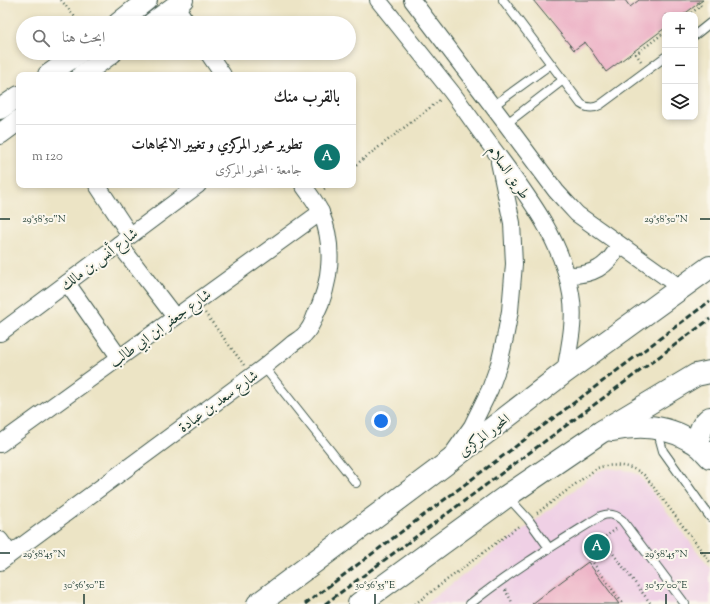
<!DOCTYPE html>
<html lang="ar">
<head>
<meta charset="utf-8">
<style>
  body { margin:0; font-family:"Sorts Mill Goudy",Amiri,serif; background:#f6f6f6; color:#222; direction:rtl }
  .controls { position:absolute; right:12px; top:12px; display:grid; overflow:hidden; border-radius:8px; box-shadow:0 2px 6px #0003 }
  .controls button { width:36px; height:36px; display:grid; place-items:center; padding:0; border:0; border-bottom:1px solid #e0e0e0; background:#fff; color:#222; font:20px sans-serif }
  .you { position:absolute; left:381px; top:421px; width:14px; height:14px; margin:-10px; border:3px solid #fff; border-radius:50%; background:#1a73e8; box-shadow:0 0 0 6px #1a73e833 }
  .badge { display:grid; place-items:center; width:26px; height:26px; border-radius:50%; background:#0f766e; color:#fff; font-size:13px; font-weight:700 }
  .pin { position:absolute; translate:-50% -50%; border:2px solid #fff; box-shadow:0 1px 4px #0006 }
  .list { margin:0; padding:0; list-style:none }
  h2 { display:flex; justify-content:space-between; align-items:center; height:52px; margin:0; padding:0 16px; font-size:17px }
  h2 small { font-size:13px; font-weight:400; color:#767676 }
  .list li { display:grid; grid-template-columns:26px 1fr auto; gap:12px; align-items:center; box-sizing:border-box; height:64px; padding:0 16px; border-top:1px solid #e0e0e0 }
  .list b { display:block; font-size:15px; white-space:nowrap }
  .list p { margin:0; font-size:13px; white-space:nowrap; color:#767676 }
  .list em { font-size:13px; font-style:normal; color:#767676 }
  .icon { flex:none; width:22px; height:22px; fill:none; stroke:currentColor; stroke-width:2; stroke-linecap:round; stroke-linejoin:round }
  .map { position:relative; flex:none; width:710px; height:604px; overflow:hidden; direction:ltr }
  .search { position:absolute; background:#fff; box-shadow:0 2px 6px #0003; left:16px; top:16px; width:340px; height:44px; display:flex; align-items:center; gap:10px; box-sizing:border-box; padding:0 14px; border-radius:22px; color:#767676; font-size:15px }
  .panel { position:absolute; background:#fff; box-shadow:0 2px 6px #0003; left:16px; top:72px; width:340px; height:116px; border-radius:8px; direction:rtl }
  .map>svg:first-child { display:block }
  .built { fill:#efd0e5 }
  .building { fill:#ecafc4 }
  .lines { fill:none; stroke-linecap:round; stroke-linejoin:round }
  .service-casing { stroke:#3e564a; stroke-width:10 }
  .minor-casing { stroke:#3e564a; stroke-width:18 }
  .tertiary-casing { stroke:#3e564a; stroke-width:22 }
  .secondary-casing { stroke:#3e564a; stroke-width:24 }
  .path { stroke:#3e564a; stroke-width:2.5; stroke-dasharray:1 3; stroke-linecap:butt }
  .service { stroke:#fff; stroke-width:8 }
  .minor { stroke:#fff; stroke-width:16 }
  .tertiary { stroke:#fff; stroke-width:20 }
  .secondary { stroke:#fff; stroke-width:22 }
  .rail { stroke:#1f3d34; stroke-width:3; stroke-dasharray:6 3; stroke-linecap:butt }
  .ticks { fill:none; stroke:#1f3d34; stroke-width:1.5 }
  .labels { text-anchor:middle; stroke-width:4; stroke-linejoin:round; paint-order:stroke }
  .street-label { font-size:15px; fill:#1f3d34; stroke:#fbf7ec }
  .ticks-label { font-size:10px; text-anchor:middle; fill:#1f3d34; stroke:#fbf7ec; stroke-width:4; stroke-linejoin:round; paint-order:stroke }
</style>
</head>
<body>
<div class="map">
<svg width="710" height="604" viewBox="0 0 710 604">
  <rect width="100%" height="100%" fill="#fbf7ec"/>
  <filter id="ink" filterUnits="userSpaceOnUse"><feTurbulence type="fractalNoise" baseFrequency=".025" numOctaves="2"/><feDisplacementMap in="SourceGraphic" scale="8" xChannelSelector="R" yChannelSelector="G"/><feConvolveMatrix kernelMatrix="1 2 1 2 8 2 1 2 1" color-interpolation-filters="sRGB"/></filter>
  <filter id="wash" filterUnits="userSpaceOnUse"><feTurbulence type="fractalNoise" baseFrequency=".012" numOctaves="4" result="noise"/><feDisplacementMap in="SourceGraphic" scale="16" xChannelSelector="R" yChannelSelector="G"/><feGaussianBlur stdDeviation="0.9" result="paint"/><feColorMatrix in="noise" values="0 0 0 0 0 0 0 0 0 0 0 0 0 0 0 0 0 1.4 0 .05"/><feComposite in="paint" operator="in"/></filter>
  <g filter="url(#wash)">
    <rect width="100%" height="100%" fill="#ece4c5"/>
    <!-- built -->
    <polygon class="built" points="608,468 631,471 640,476 710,568 710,604 425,604 531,524 594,474 598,471"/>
    <g id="blocks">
      <!-- building -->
      <g class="building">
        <polygon points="533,0 625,0 630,7 639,0 703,0 683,15 665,15 665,28 606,72 585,42 574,50"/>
        <polygon points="588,562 619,604 532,604 562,581"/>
      </g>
    </g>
  </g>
  <g filter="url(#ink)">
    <use href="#blocks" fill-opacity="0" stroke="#3e564a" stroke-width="1"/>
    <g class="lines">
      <!-- service casing -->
      <g class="service-casing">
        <g id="service">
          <path d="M503,0L581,104C587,108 593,109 600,105L665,57"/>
          <polyline points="695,35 710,23"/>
          <polyline points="493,106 551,64"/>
          <polyline points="506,124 563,80"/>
          <polyline points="264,367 356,483"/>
          <polyline points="662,429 660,440 663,451 710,517"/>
          <polyline points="507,496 528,519 549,548"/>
          <path d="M470,604C511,571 556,544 601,516C609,513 615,514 622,520L685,604"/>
        </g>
      </g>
      <!-- minor casing -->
      <g class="minor-casing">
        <g id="minor">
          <path d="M378,0C402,30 426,60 450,90C464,108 477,128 491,146C524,191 562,238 571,294C576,320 569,347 565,372"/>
          <polyline points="412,0 506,124 556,191 565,201 577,214 667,278 681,289"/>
          <polyline points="176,6 187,23"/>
          <polyline points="208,53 223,75"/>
          <polyline points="97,185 130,235"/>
          <polyline points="119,244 175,317"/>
          <path d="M567,275C592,276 608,267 619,245"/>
          <polyline points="67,283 119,357"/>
          <polyline points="0,333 198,185"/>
          <polyline points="0,444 321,212"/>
          <polyline points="453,453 472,426 490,389 499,364 505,338 510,311 514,264 512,223 499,162"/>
          <polyline points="0,540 10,554"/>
          <path d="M0,562L264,367C273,359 283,352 292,344C296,341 301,338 304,335C309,330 313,322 315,316C331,284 335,246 321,213C317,203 309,194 303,185"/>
        </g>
      </g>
      <!-- tertiary casing -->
      <g class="tertiary-casing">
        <g id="tertiary">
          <polyline points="118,23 147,0"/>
          <polyline points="152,23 183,0"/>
          <polyline points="48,75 79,53"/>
          <polyline points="82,75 112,53"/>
          <polyline points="0,109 19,96"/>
          <polyline points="0,134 19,120"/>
        </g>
      </g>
      <!-- secondary casing -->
      <g class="secondary-casing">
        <g id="secondary">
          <path d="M612,430C639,424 664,425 688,439C692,441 696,443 699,446C703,449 706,453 710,457"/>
          <path d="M699,445C698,434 701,425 710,418"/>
          <polyline points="258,604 443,466 565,372 710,267"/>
          <polyline points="359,604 507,496 601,432 696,375 710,372"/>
        </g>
      </g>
      <!-- path -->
      <g class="path">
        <polyline points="61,0 80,23"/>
        <polyline points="688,15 701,6 696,0"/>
        <polyline points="641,61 636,54 665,32"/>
        <polyline points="353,167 440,100"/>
        <polyline points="324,189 329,185"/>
        <polyline points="205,313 244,365"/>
        <path d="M537,513L597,468C612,463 635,465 646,477L710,562"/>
        <polyline points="616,529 602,539 651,604"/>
        <polyline points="605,543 590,555 591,560 623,604"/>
        <polyline points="505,590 511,600 512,604"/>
        <polyline points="415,604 520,525"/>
      </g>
      <!-- service -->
      <use href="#service" class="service"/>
      <!-- minor -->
      <use href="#minor" class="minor"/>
      <!-- tertiary -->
      <use href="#tertiary" class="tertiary"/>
      <!-- secondary -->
      <use href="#secondary" class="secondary"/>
      <!-- rail -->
      <g class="rail">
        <polyline points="305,604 710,301"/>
        <polyline points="325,604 710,319"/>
      </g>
    </g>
  </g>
  <!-- ticks -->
  <path class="ticks" d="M0,219H10M700,219H710M0,553H10M700,553H710M84,594V604M375,594V604M666,594V604"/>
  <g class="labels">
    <!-- street labels -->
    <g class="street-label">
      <text transform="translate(509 172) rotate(55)" y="5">طريق السلام</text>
      <text transform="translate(99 259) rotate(-37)" y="5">شارع أنس بن مالك</text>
      <text transform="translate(160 328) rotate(-36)" y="5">شارع جعفر ابن ابي طالب</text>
      <text transform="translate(218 401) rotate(-36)" y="5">شارع سعد بن عبادة</text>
      <text transform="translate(484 435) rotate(-37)" y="5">المحور المركزى</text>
    </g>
  </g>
  <g class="ticks-label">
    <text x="44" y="222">29°58'50"N</text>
    <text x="666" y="222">29°58'50"N</text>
    <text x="44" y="557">29°58'45"N</text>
    <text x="666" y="557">29°58'45"N</text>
    <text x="84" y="588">30°56'50"E</text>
    <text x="375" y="588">30°56'55"E</text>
    <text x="666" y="588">30°57'00"E</text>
  </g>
</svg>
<div class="controls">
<button>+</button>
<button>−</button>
<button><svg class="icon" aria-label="layers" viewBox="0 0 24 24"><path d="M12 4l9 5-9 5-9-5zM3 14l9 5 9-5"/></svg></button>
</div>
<div class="you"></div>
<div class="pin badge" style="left:597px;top:547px">A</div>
<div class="search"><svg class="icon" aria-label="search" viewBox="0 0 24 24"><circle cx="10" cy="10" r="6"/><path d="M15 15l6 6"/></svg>ابحث هنا</div>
<section class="panel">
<h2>بالقرب منك<small></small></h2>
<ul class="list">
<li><span class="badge">A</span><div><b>تطوير محور المركزي و تغيير الاتجاهات</b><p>جامعة · المحور المركزى</p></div><em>120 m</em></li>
</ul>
</section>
</div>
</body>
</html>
